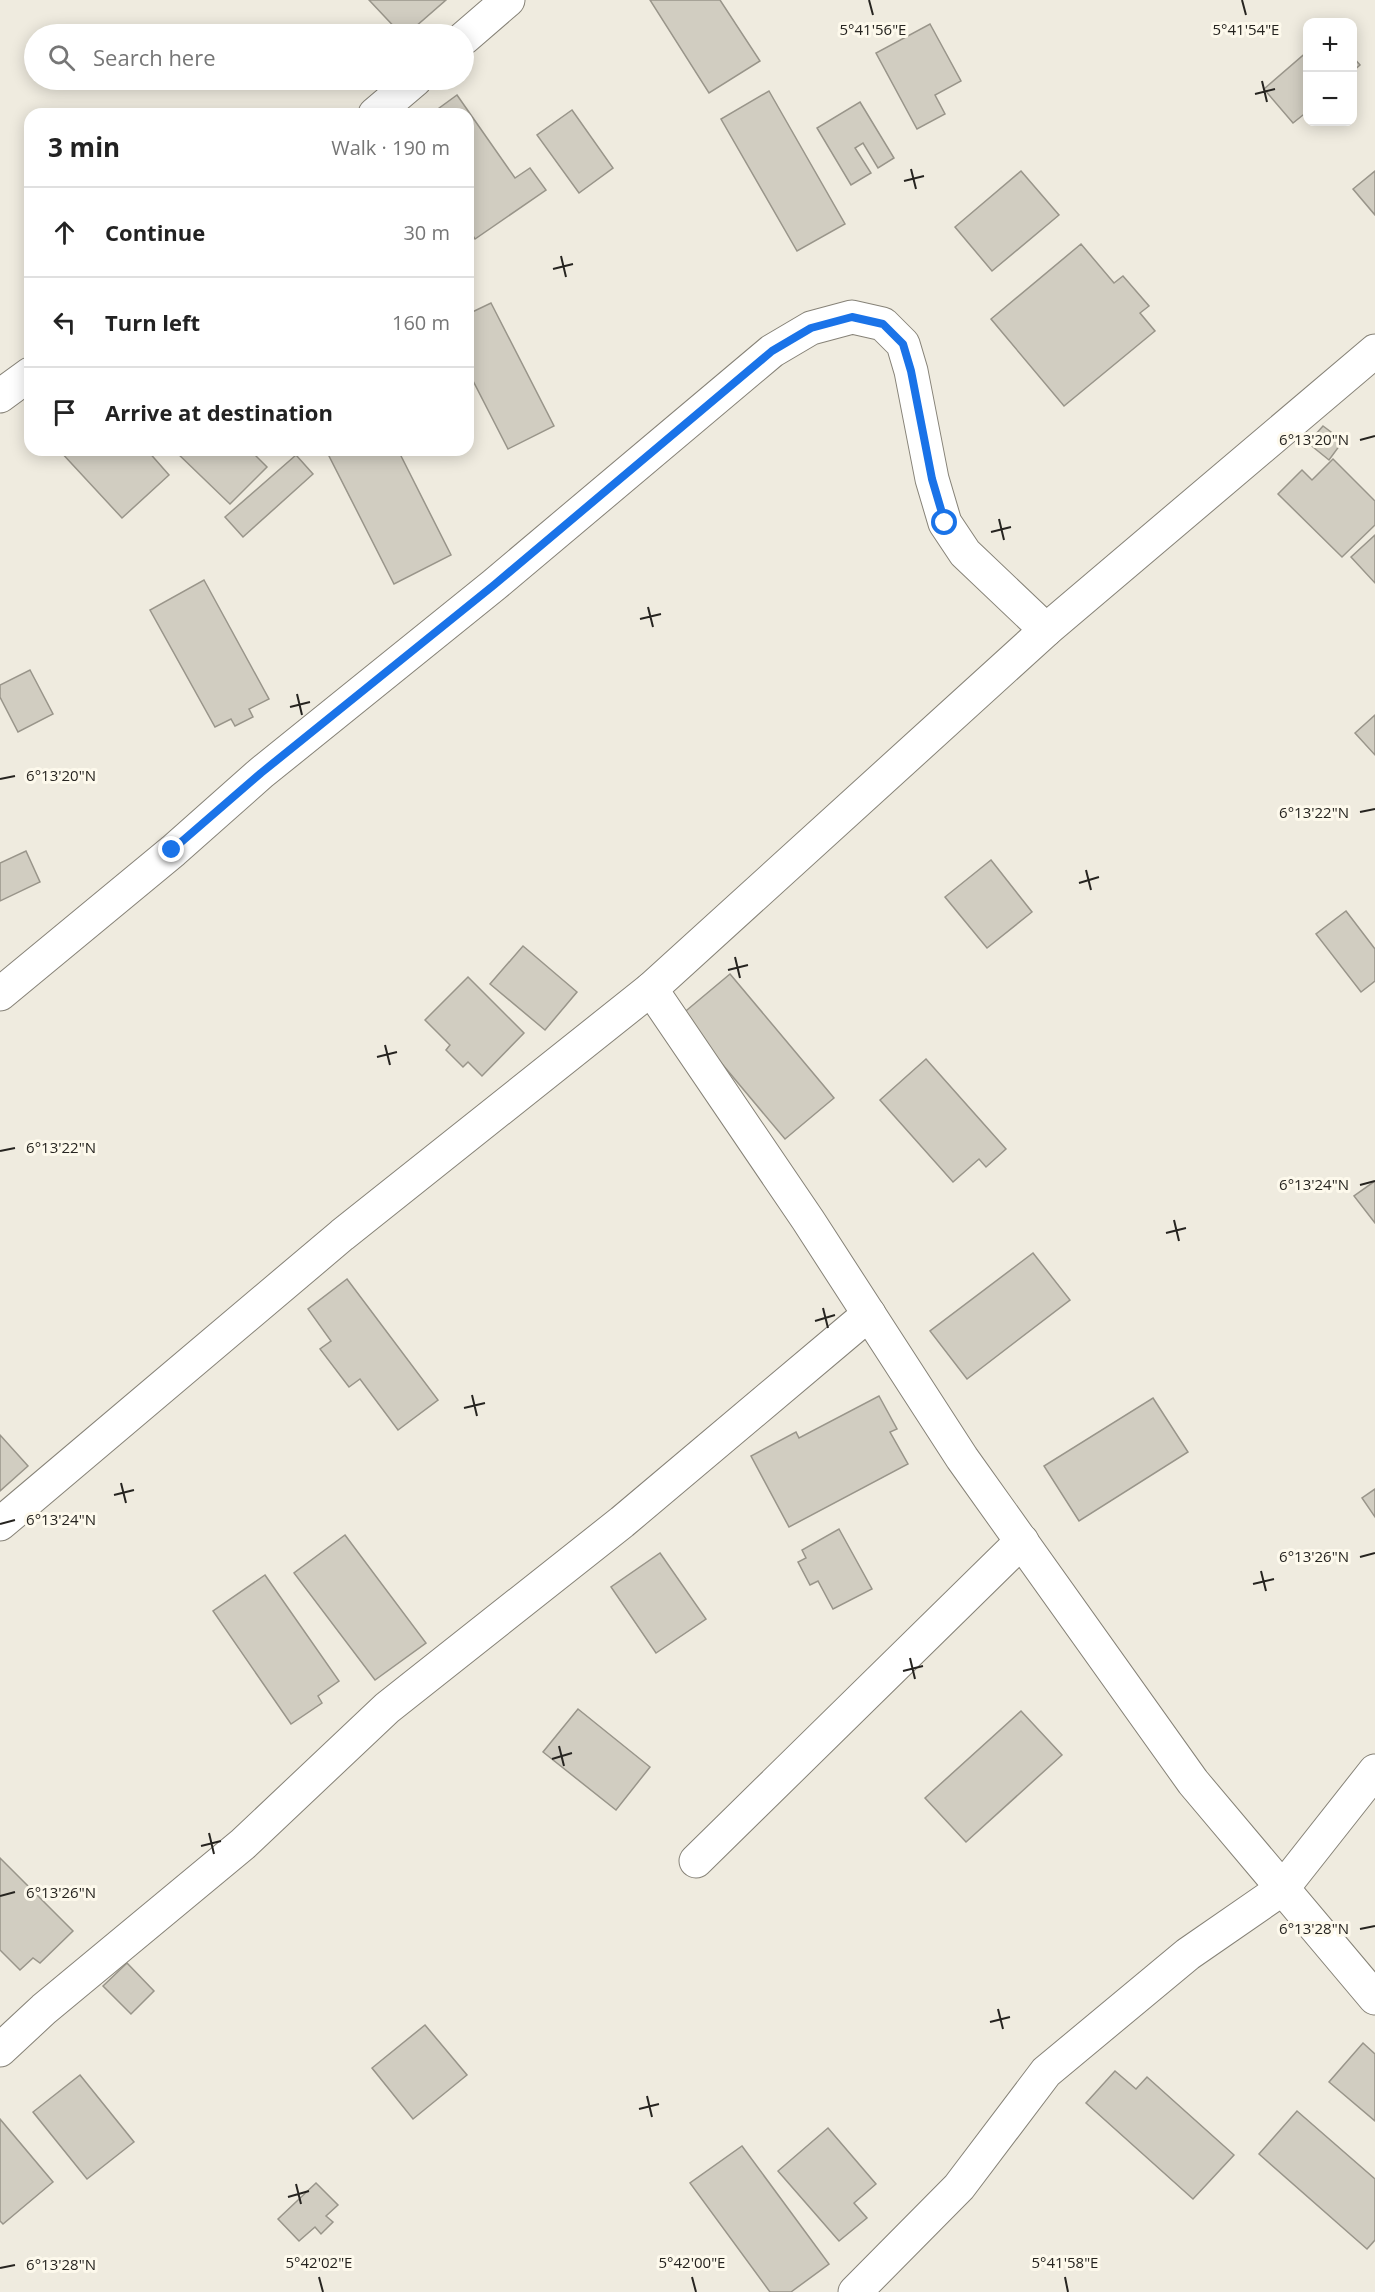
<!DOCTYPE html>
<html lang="en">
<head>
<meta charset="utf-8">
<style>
  body { margin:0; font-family:"Open Sans",sans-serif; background:#f2f2f2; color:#222 }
  .controls { position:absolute; right:18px; top:18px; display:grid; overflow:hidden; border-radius:12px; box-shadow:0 3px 15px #0003 }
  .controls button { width:54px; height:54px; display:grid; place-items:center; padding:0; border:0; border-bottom:2px solid #e0e0e0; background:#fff; color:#222; font:30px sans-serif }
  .stop { position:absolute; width:18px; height:18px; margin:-14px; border:4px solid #1a73e8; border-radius:50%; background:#fff }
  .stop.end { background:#1a73e8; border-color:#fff; box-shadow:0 2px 6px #0008 }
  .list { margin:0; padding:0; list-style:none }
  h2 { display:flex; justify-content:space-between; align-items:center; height:78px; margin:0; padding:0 24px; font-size:26px }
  h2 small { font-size:20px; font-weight:400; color:#767676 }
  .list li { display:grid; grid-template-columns:39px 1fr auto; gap:18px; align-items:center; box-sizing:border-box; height:90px; padding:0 24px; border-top:2px solid #e0e0e0 }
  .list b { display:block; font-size:22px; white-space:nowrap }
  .list em { font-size:20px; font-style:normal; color:#767676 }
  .icon { flex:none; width:33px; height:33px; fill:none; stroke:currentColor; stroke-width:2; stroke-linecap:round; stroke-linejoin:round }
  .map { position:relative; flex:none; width:1375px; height:2292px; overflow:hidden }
  .search { position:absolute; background:#fff; box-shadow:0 3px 15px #0003; left:24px; top:24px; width:450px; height:66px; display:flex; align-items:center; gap:15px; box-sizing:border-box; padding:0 21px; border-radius:33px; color:#767676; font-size:22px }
  .panel { position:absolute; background:#fff; box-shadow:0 3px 15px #0003; left:24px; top:108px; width:450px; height:348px; border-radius:18px }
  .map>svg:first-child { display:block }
  .building { fill:#d1cdc1; stroke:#99958a; stroke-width:1.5 }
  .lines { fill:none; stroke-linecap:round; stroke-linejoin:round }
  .minor-casing { stroke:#868277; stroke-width:35 }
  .minor { stroke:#fff; stroke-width:33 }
  .route { stroke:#1a73e8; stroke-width:8 }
  .ticks { fill:none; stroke:#262420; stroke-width:2 }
  .ticks-label { font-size:15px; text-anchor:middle; fill:#262420; stroke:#fdf9ec; stroke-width:6; stroke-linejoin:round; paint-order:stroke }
</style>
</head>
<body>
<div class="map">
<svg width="1375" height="2292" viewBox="0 0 1375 2292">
  <rect width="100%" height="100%" fill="#efebdf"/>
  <!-- building -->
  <g class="building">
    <polygon points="369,0 446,0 407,34 401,34"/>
    <polygon points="650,0 720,0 760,61 709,93"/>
    <polygon points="930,24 961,81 935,95 945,114 917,129 876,53"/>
    <polygon points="1308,51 1308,111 1293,123 1264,89"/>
    <polygon points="1352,56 1360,65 1352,72"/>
    <polygon points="769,91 845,224 797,251 721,119"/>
    <polygon points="457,95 515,178 530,168 546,190 475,239 468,228 468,114 431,114"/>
    <polygon points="860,102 894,158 878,168 863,143 855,148 871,173 851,185 817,128"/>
    <polygon points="572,110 613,168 579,193 537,135"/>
    <polygon points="1021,171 1059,215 992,271 955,227"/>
    <polygon points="1375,171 1375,215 1353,189"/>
    <polygon points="1081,244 1114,283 1123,276 1149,306 1140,313 1155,331 1064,406 991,319"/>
    <polygon points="491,303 554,426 508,449 468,371 468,314"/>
    <polygon points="1323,426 1343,441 1329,460 1308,443"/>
    <polygon points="59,450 147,450 169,475 122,518"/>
    <polygon points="174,450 250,450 267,467 230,504"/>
    <polygon points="336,450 398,450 451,555 394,584 328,454"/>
    <polygon points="296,455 313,474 243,537 225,517"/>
    <polygon points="1333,459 1375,501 1375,525 1342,557 1278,494 1302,470 1312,480"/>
    <polygon points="1375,535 1375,583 1351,557"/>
    <polygon points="204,580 269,699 249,709 253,717 235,726 231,719 215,727 150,610"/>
    <polygon points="30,670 53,714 18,732 0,697 0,685"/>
    <polygon points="1375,715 1375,755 1355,733"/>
    <polygon points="26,851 40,882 0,901 0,863"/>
    <polygon points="991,860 1032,912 987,948 945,897"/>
    <polygon points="1346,911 1375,949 1375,981 1361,992 1316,934"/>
    <polygon points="523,946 577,992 545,1030 490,984"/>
    <polygon points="730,974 834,1098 785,1139 681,1015"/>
    <polygon points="468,977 524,1033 482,1076 468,1062 463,1067 446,1050 450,1045 425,1020"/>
    <polygon points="926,1059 1006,1149 986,1167 979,1159 953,1182 880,1100"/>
    <polygon points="1375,1181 1375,1223 1354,1196"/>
    <polygon points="1033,1253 1070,1300 967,1379 930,1331"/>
    <polygon points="347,1279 438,1400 398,1430 360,1379 349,1387 320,1349 331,1341 308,1309"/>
    <polygon points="879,1396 897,1429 890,1432 908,1464 789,1527 751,1456 796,1432 799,1438"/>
    <polygon points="1153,1398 1188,1452 1079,1521 1044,1466"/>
    <polygon points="0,1435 28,1466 0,1491"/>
    <polygon points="1375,1489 1375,1517 1362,1498"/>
    <polygon points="839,1529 872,1589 833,1609 818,1581 810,1585 798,1562 806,1558 802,1550"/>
    <polygon points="345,1535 426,1643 375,1680 294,1573"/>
    <polygon points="660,1553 706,1619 656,1653 611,1587"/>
    <polygon points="265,1575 339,1681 318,1696 322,1703 291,1724 213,1611"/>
    <polygon points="578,1709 650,1767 616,1810 543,1752"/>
    <polygon points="1021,1711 1062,1755 966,1842 925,1798"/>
    <polygon points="0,1858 73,1931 40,1963 33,1958 20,1970 0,1950"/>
    <polygon points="127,1963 154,1991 131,2014 103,1986"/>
    <polygon points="425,2025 467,2075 413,2119 372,2068"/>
    <polygon points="1363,2043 1375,2054 1375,2121 1329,2082"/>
    <polygon points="1115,2071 1136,2089 1147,2077 1234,2155 1193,2199 1086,2103"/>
    <polygon points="80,2075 134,2142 87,2179 33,2112"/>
    <polygon points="1297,2111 1375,2179 1375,2240 1367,2249 1259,2154"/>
    <polygon points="0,2119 53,2182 3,2224 0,2221"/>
    <polygon points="828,2128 876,2184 854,2203 867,2218 839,2241 778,2171"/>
    <polygon points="742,2146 829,2264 791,2292 770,2292 690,2183"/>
    <polygon points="316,2183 338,2205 326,2216 333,2222 321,2234 315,2227 299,2241 278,2219"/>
  </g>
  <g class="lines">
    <!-- minor casing -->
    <g class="minor-casing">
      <g id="minor">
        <polyline points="464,38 508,0"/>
        <polyline points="375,114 415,80"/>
        <polyline points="0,396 30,374"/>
        <polyline points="651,989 808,1220 962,1458 1193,1782 1375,1998"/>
        <polyline points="0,994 173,851 261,773 494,585 772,351 811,328 852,317 883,324 903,344 911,371 932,479 945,523 965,553 1046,630"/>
        <polyline points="0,1524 342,1235 651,989 1046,630 1375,351"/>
        <polyline points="696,1861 1022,1541"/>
        <polyline points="0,2050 44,2009 243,1844 387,1708 622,1522 869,1314"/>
        <polyline points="855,2292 959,2187 1046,2072 1188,1954 1282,1889 1375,1771"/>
      </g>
    </g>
    <!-- minor -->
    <use href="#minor" class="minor"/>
  </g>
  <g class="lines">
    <!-- route -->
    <polyline class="route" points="172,850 261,773 494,585 772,351 811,328 852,317 883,324 903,344 911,371 932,479 945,523"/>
  </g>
  <!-- ticks -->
  <path class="ticks" d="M869,0L873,15M1242,0L1246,15M1262,81L1267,102M1255,94L1275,89M911,169L916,189M904,181L924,176M561,256L566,277M553,269L573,264M1360,440L1375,436M999,519L1004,540M991,532L1011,527M648,607L653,627M640,619L661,614M297,694L302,715M290,707L310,702M0,779L15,776M1360,812L1375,809M1086,870L1091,890M1079,883L1099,877M735,957L740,978M728,970L748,965M385,1045L390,1065M377,1057L397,1052M0,1151L15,1148M1360,1185L1375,1181M1174,1220L1179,1241M1166,1233L1186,1228M823,1308L828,1328M815,1321L835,1315M472,1395L477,1416M464,1408L485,1403M121,1483L126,1503M114,1495L134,1490M0,1524L15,1520M1360,1557L1375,1553M1261,1571L1266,1591M1253,1584L1274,1579M910,1658L915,1679M903,1671L923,1666M559,1746L564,1766M552,1759L572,1753M209,1833L214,1854M201,1846L221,1841M0,1896L15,1892M1360,1929L1375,1926M998,2009L1003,2029M990,2022L1010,2017M647,2096L652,2117M639,2109L659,2104M296,2184L301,2204M288,2197L309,2191M0,2268L15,2265M319,2277L323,2292M692,2277L696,2292M1065,2277L1068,2292"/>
  <g class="ticks-label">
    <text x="873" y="35">5°41'56"E</text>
    <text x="1246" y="35">5°41'54"E</text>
    <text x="1314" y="445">6°13'20"N</text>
    <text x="61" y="781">6°13'20"N</text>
    <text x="1314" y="818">6°13'22"N</text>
    <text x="61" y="1153">6°13'22"N</text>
    <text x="1314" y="1190">6°13'24"N</text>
    <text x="61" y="1525">6°13'24"N</text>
    <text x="1314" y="1562">6°13'26"N</text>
    <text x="61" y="1898">6°13'26"N</text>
    <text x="1314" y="1934">6°13'28"N</text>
    <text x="319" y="2268">5°42'02"E</text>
    <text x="692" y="2268">5°42'00"E</text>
    <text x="1065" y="2268">5°41'58"E</text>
    <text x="61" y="2270">6°13'28"N</text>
  </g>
</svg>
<div class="controls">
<button>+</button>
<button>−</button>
</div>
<div class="stop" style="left:945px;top:523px"></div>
<div class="stop end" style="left:172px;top:850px"></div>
<div class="search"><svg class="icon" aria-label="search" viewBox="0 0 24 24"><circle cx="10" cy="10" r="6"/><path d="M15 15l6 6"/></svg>Search here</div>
<section class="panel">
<h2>3 min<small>Walk · 190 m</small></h2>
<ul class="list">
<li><svg class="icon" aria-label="ahead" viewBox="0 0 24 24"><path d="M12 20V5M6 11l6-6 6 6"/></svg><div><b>Continue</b></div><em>30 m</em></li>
<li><svg class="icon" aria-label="left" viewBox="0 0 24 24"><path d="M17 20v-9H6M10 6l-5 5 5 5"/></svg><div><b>Turn left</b></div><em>160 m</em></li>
<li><svg class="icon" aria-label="arrive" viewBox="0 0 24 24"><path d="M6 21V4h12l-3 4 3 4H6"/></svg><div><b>Arrive at destination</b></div></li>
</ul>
</section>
</div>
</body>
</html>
